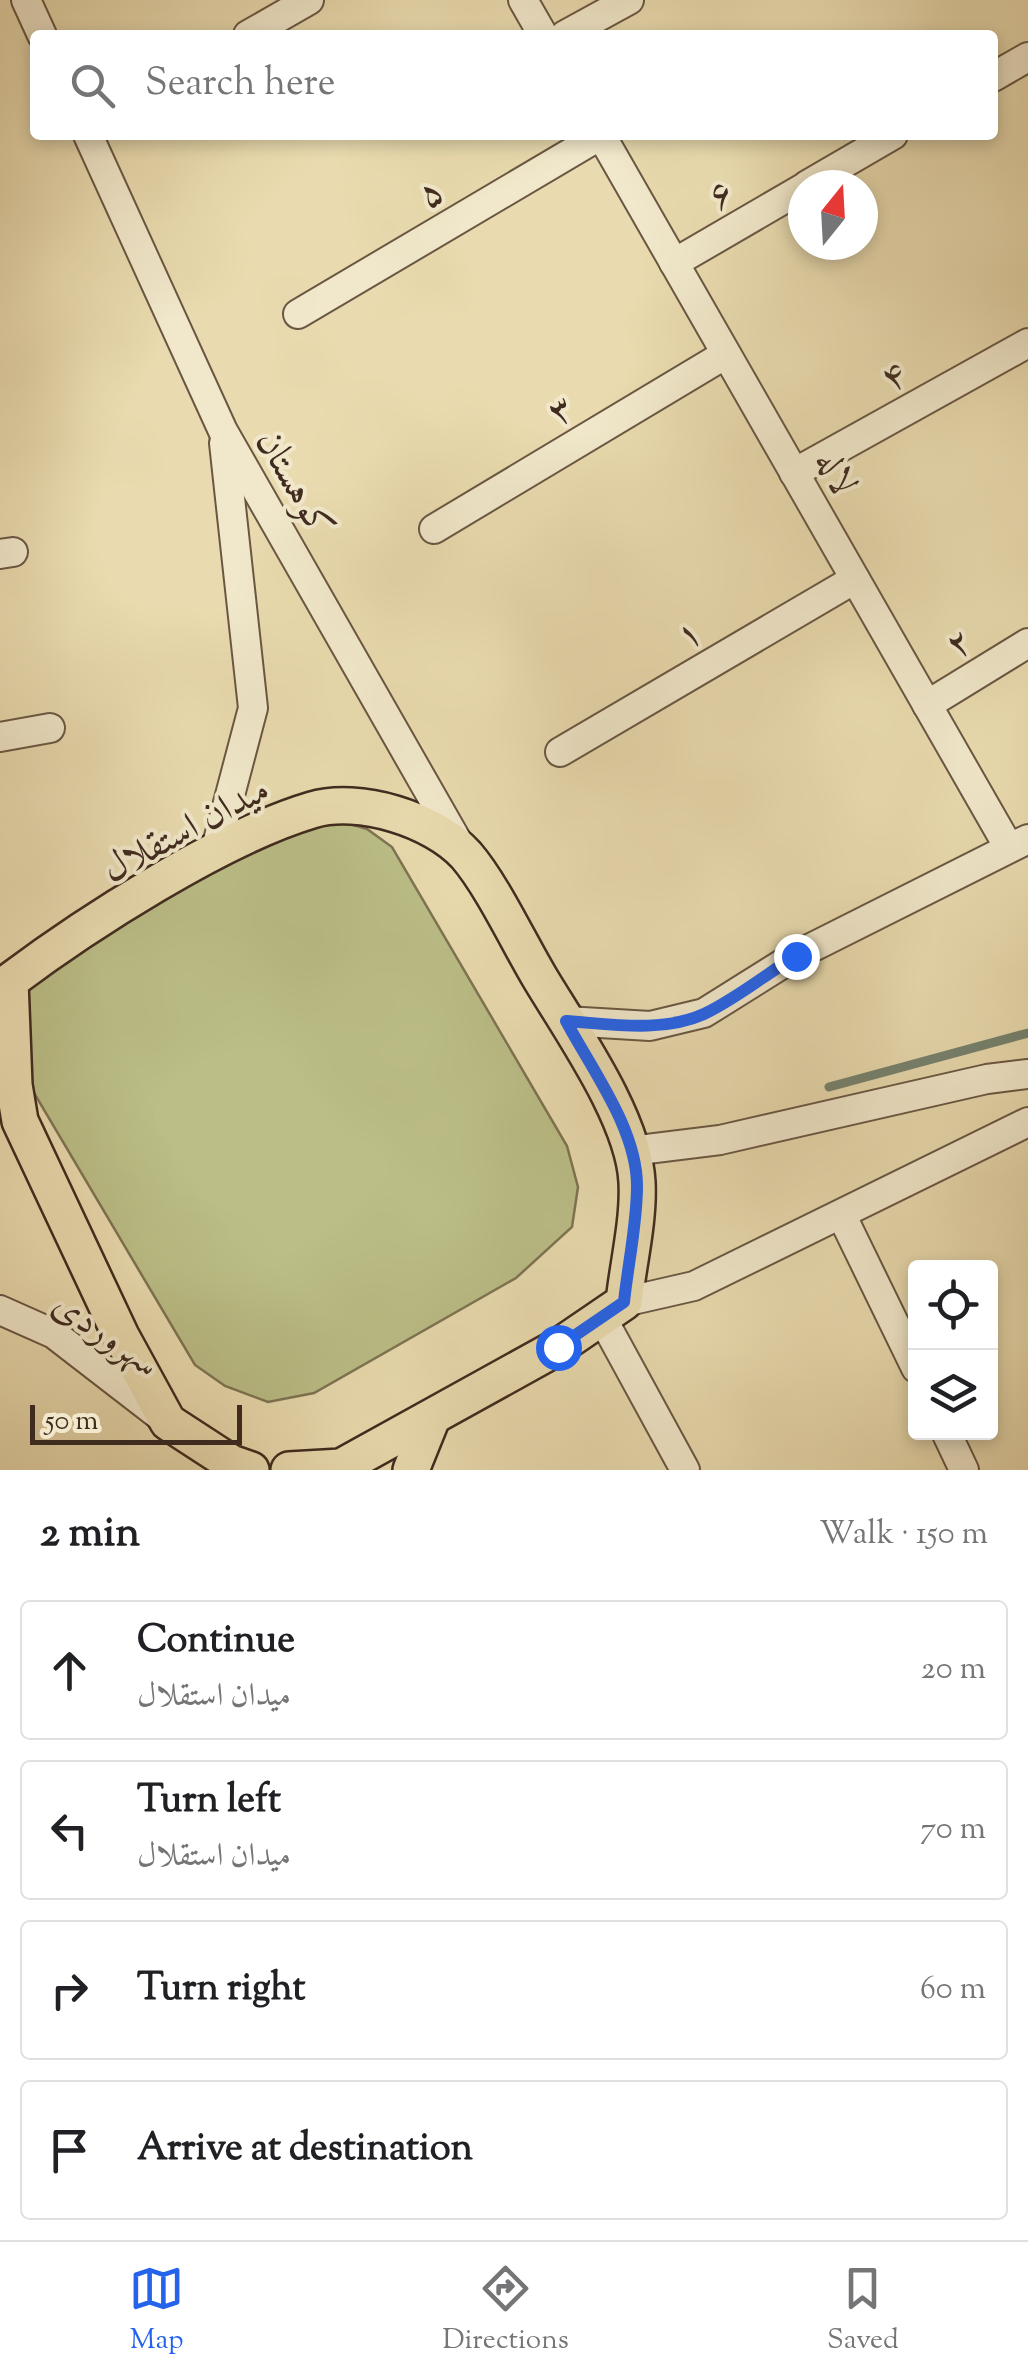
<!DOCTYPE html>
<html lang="en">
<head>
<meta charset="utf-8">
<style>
  body { margin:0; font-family:"Sorts Mill Goudy",Amiri,serif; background:#f6f6f6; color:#202124 }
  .controls { position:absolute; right:30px; bottom:30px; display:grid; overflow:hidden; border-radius:10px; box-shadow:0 5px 15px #0003 }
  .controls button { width:90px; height:90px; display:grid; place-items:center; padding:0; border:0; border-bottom:2px solid #e0e0e0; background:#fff; color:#202124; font:50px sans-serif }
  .compass { position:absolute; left:788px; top:170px; width:90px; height:90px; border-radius:50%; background:#fff; box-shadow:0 5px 15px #0003; rotate:18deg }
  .scale { position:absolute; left:30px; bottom:25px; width:212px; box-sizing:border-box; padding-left:10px; border:5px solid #402b1f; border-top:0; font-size:28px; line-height:35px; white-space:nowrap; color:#402b1f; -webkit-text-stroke:8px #f1e8cb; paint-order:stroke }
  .stop { position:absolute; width:30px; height:30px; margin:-22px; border:8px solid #2563eb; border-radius:50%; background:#fff }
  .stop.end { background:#2563eb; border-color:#fff; box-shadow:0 2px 10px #0008 }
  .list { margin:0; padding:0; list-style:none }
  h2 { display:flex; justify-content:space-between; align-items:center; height:130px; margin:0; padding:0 40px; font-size:42px }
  h2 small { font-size:32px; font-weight:400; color:#757577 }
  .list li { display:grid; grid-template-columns:65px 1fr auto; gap:30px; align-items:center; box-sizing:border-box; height:140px; margin:0 20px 20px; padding:0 20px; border:2px solid #e0e0e0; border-radius:10px }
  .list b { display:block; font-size:38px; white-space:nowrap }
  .list p { margin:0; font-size:32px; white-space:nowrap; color:#757577 }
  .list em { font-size:32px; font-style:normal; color:#757577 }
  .icon { flex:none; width:55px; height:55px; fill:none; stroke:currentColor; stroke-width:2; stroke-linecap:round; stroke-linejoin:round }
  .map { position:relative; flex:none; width:1028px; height:1470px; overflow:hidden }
  .search { position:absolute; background:#fff; box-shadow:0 5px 15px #0003; left:30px; right:30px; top:30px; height:110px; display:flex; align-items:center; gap:25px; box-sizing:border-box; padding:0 35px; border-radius:10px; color:#757577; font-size:38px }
  .sheet { height:770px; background:#fff }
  nav { display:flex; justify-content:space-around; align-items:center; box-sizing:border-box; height:140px; border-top:2px solid #e0e0e0; background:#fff; font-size:28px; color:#757577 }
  nav a { display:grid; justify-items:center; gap:5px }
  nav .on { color:#2563eb }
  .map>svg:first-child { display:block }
  .green { fill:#bbbe87; stroke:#7e7453; stroke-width:2.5 }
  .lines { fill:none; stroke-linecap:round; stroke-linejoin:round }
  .stream { stroke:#75826f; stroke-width:9 }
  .minor-casing { stroke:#6a5743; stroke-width:32 }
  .major-casing { stroke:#402b1f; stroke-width:40 }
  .minor { stroke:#f1e8cb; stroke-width:28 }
  .major { stroke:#e9dbaf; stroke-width:35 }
  .route { stroke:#2563eb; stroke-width:12 }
  .labels { text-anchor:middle; stroke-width:8; stroke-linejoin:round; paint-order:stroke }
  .street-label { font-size:38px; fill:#402b1f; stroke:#f1e8cb }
</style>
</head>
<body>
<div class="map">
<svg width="1028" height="1470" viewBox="0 0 1028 1470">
  <rect width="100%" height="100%" fill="#e9dbaf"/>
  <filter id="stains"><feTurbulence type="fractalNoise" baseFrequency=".002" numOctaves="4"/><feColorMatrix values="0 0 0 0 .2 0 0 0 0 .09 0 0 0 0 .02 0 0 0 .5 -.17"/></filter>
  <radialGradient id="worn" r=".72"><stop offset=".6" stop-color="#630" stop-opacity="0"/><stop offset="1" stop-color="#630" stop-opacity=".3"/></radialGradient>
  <!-- green -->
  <polygon class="green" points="330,818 367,829 392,847 567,1146 578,1187 572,1227 516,1278 314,1393 268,1402 225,1386 195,1365 21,1071 22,993 56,949 269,829"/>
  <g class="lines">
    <!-- stream -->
    <polyline class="stream" points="829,1087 1028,1033"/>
    <!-- minor casing -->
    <g class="minor-casing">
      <g id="minor">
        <polyline points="26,0 42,35"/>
        <polyline points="523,0 543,35"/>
        <polyline points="248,35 309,0"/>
        <polyline points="565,35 629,0"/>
        <polyline points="993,77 1028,57"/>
        <polyline points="88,135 223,431 460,846"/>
        <polyline points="601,135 1008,846"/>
        <polyline points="807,185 893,135"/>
        <polyline points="674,263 803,188"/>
        <polyline points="298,314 601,135"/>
        <polyline points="794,473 1028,343"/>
        <polyline points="434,529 726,354"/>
        <polyline points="0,554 13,552"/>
        <polyline points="927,705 1028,643"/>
        <polyline points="0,737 50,728"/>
        <polyline points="560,752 855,579"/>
        <polyline points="215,852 253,708 224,443"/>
        <polyline points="566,1021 650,1026 704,1013 795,956 1028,839"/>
        <polyline points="631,1151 720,1140 987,1079 1028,1074"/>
        <polyline points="842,1216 916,1368"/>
        <polyline points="624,1302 694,1286 1028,1122"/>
        <polyline points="0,1310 54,1334 164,1419"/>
        <polyline points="601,1316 685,1470"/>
        <polyline points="946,1432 964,1470"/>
      </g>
    </g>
    <!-- major casing -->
    <g class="major-casing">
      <g id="major">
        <path d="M251,1470L231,1463L168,1422L121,1336L20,1121L14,1085L10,981C86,924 221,837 312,810C359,796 433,819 466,855C492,885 519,943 540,978C573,1033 634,1119 637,1182C639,1221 628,1264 624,1302L558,1347L341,1467L289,1470"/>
        <polyline points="411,1470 432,1418"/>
      </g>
    </g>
    <!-- minor -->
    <use href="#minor" class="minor"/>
    <!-- major -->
    <use href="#major" class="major"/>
  </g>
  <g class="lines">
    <!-- route -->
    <path class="route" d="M558,1347L624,1302C628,1264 637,1224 637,1186C637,1129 592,1070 566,1021C611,1024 662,1033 704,1014C736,999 766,974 796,956"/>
  </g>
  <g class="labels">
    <!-- street labels -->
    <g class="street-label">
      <text transform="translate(430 192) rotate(-31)" y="13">۵</text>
      <text transform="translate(720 193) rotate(-30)" y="13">۶</text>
      <text transform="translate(893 375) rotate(-29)" y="13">۴</text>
      <text transform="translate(560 409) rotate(-31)" y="13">۳</text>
      <text transform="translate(837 472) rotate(60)" y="13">لاله</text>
      <text transform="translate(296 483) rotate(60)" y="13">کوهستان</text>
      <text transform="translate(688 633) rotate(-30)" y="13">۱</text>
      <text transform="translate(958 642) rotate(-31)" y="13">۲</text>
      <text transform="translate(185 828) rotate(-28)" y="13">میدان استقلال</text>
      <text transform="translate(107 1333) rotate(35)" y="13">سهروردی</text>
    </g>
  </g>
  <rect width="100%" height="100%" filter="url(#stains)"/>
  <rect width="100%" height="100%" fill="url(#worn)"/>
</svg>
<div class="controls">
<button><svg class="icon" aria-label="locate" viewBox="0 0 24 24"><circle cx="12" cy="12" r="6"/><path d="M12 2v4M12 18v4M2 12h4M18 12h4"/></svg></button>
<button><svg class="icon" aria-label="layers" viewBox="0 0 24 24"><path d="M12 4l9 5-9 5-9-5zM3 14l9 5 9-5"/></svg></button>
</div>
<svg class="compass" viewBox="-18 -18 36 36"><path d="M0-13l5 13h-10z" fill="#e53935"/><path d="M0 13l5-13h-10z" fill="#757577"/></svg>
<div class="scale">50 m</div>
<div class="stop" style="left:558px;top:1347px"></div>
<div class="stop end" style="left:796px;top:956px"></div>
<div class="search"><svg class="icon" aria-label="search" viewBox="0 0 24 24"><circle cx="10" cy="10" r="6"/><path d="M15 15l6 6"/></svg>Search here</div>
</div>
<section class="sheet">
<h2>2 min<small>Walk · 150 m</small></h2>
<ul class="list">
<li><svg class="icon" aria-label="ahead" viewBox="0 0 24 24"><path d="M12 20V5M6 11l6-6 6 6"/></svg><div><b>Continue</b><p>میدان استقلال</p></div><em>20 m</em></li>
<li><svg class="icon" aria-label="left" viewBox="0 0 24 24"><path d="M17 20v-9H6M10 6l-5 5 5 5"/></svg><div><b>Turn left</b><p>میدان استقلال</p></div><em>70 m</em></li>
<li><svg class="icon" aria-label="right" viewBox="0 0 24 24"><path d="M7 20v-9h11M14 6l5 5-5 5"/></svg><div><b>Turn right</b></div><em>60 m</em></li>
<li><svg class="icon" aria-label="arrive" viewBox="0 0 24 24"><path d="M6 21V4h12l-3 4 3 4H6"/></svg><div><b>Arrive at destination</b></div></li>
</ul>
</section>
<nav>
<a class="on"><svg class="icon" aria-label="map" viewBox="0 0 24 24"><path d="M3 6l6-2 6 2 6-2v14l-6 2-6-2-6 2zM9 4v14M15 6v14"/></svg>Map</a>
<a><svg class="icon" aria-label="directions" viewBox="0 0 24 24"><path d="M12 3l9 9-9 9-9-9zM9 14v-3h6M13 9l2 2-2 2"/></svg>Directions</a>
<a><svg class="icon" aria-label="saved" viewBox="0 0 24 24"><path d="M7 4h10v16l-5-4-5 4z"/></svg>Saved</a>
</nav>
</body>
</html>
